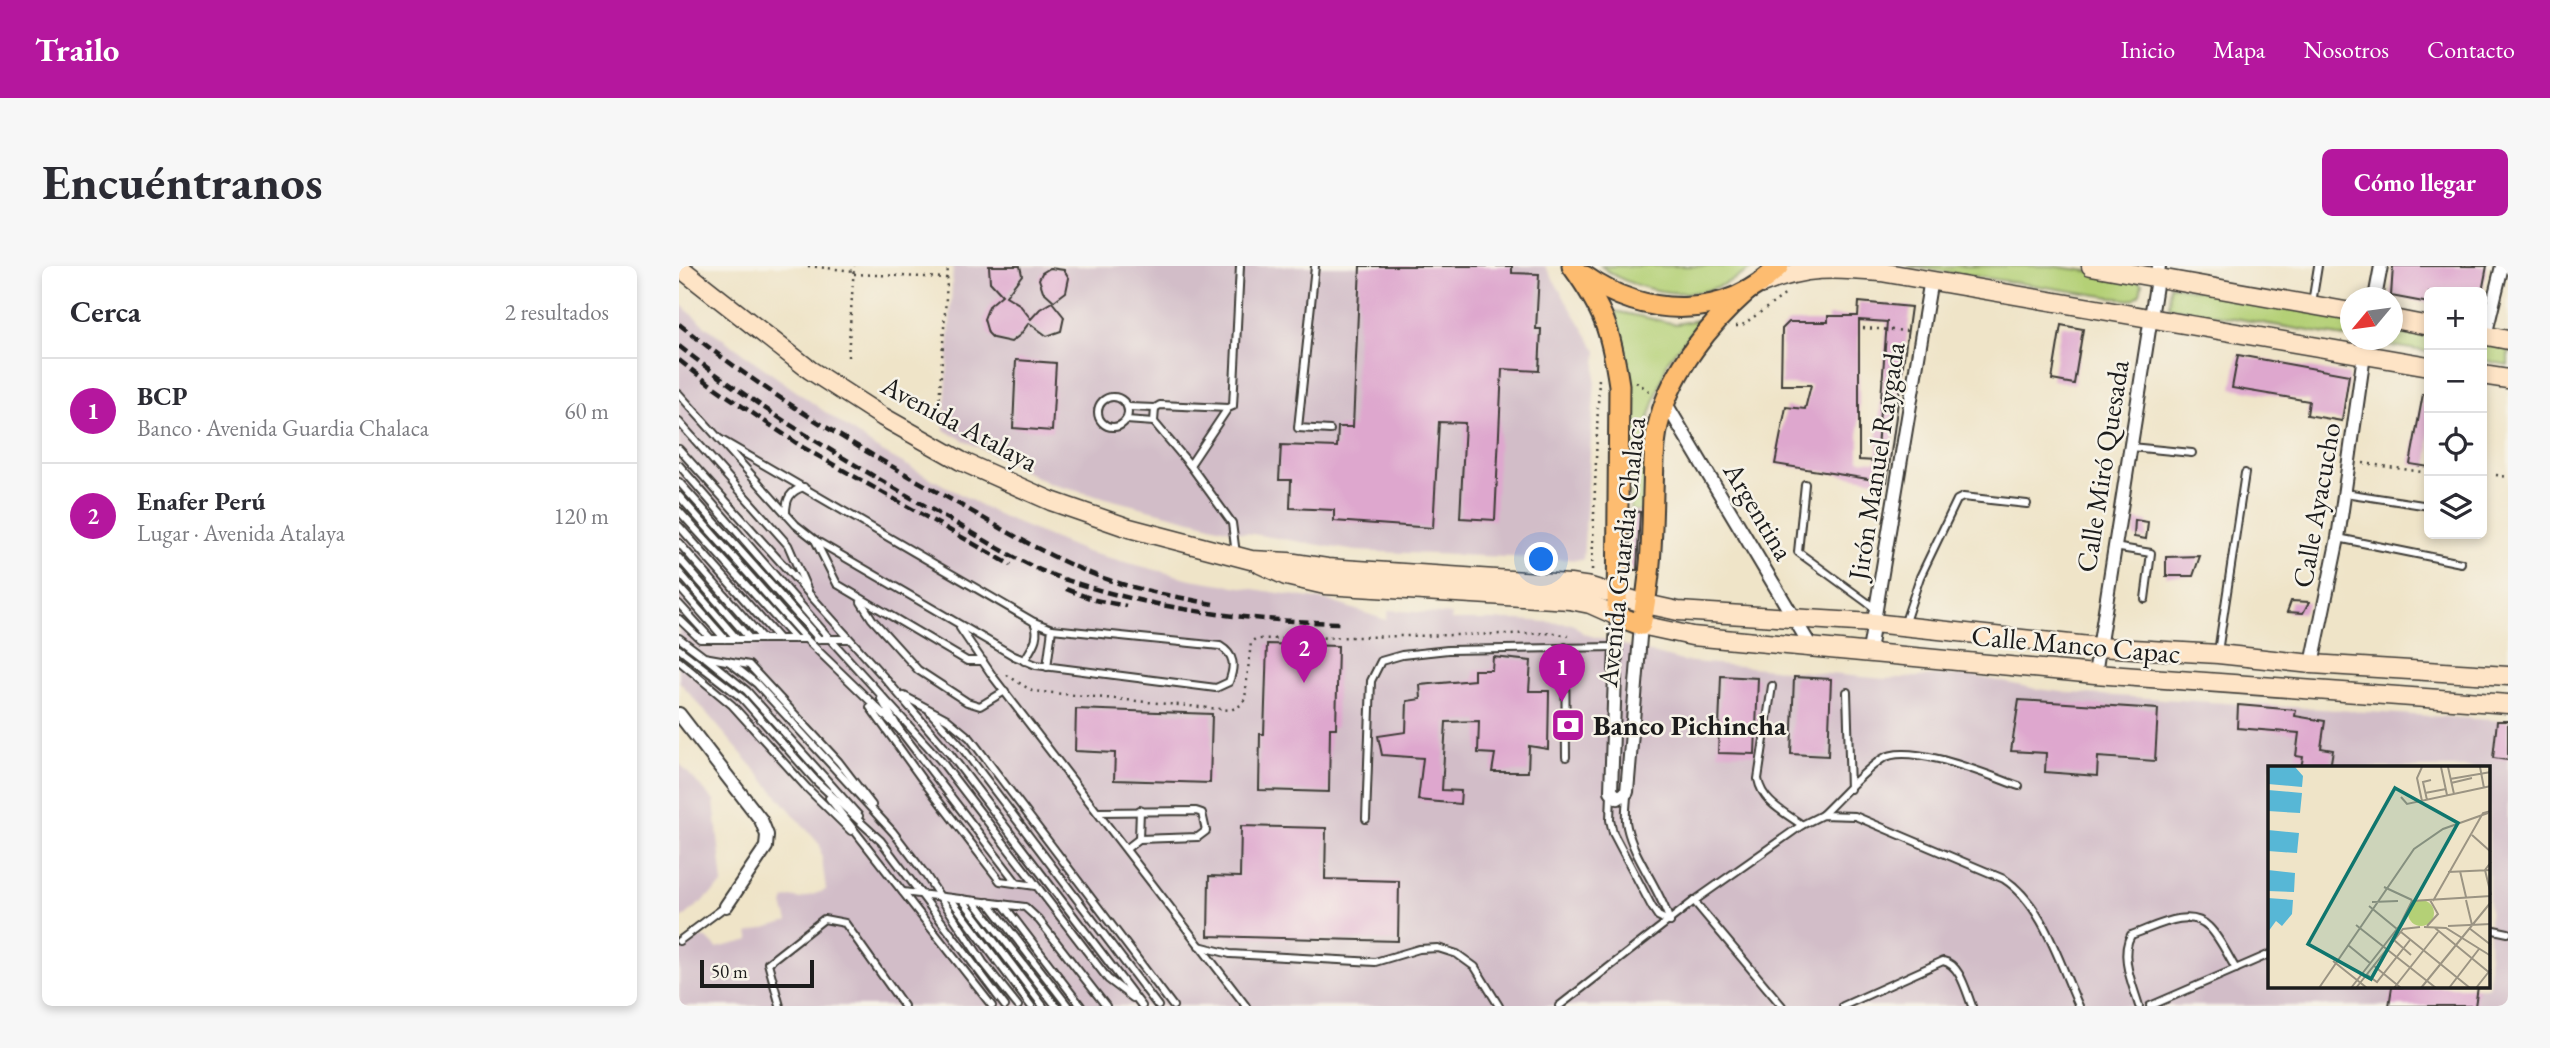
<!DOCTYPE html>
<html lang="es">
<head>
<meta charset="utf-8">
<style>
  body { margin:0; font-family:"EB Garamond",serif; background:#f7f7f7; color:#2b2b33 }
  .controls { position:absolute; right:21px; top:21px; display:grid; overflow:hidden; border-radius:10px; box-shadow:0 4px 10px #0003 }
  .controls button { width:63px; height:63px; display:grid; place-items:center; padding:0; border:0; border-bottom:2px solid #e1e1e2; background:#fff; color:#2b2b33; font:35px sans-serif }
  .compass { position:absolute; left:1661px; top:21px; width:63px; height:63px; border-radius:50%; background:#fff; box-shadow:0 4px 10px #0003; rotate:241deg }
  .scale { position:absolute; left:21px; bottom:18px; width:114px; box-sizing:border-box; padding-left:7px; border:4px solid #1c1c1c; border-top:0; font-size:19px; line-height:24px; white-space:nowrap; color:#1c1c1c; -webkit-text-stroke:5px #f7f3e8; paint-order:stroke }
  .you { position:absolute; left:863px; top:294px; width:24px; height:24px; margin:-18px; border:5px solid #fff; border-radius:50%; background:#1a73e8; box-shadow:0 0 0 10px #1a73e833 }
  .badge { display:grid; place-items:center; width:46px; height:46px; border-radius:50%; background:#b5179e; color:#fff; font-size:23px; font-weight:700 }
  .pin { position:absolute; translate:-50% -58px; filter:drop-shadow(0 2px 4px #0008) }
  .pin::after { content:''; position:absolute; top:37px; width:24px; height:21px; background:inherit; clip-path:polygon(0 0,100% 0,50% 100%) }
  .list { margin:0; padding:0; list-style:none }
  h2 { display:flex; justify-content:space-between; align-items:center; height:91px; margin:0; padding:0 28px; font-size:30px }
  h2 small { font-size:23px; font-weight:400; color:#7c7c81 }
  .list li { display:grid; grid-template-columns:46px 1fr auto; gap:21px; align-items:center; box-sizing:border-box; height:105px; padding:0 28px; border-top:2px solid #e1e1e2 }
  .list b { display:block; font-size:26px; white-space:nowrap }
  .list p { margin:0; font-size:23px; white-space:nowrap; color:#7c7c81 }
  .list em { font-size:23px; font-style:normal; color:#7c7c81 }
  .icon { flex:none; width:38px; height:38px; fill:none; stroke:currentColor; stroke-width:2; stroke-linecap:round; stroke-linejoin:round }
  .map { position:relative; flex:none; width:1829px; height:740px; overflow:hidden; border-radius:10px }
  header { display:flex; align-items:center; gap:42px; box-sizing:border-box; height:98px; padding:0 35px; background:#b5179e; color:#fff }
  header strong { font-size:33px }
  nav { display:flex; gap:38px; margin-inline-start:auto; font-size:24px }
  .intro { display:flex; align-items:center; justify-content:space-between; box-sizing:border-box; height:168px; padding:0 42px }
  h1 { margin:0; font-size:49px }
  .button { padding:18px 32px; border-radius:10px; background:#b5179e; color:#fff; font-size:24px; font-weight:700 }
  main { display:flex; gap:42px; padding:0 42px }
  aside { flex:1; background:#fff; border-radius:10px; box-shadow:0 4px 10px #0003 }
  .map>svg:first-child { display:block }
  .industrial { fill:#d2bdc8; fill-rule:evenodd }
  .green { fill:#b4d076; stroke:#687649; stroke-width:2 }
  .building { fill:#dea7ce; fill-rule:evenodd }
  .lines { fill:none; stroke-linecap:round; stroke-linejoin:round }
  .service-casing { stroke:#3c3a36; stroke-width:10 }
  .minor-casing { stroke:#3c3a36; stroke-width:16 }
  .secondary-casing { stroke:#3c3a36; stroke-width:21 }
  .primary-casing { stroke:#3c3a36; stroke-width:23 }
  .path { stroke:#3c3a36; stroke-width:2.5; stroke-dasharray:2 5; stroke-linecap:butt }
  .service { stroke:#fff; stroke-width:6 }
  .minor { stroke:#fff; stroke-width:12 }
  .secondary { stroke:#fee4c6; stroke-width:18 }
  .primary { stroke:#fdbc70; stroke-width:19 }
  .rail { stroke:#1c1c1c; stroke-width:4.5; stroke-dasharray:10 5; stroke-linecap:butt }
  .labels { text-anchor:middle; stroke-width:5; stroke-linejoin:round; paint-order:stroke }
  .street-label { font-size:28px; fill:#1c1c1c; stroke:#f7f3e8 }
  .poi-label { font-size:28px; font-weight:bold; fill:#1c1c1c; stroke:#f7f3e8; text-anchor:start }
  .inset-road { fill:none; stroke:#9b9483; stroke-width:2 }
  .view { fill:#0f766e; fill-opacity:0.15; stroke:#0f766e; stroke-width:3.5 }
  .inset-edge { fill:none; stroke:#1c1c1c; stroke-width:3.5 }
</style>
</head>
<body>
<header>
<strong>Trailo</strong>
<nav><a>Inicio</a><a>Mapa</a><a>Nosotros</a><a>Contacto</a></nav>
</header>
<div class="intro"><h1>Encuéntranos</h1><a class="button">Cómo llegar</a></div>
<main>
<aside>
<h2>Cerca<small>2 resultados</small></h2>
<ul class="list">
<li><span class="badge">1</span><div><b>BCP</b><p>Banco · Avenida Guardia Chalaca</p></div><em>60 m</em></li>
<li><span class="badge">2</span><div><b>Enafer Perú</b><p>Lugar · Avenida Atalaya</p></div><em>120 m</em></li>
</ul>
</aside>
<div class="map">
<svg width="1829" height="740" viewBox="0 0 1829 740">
  <rect width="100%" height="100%" fill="#f7f3e8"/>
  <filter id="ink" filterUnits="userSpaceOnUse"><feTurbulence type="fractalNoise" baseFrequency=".0143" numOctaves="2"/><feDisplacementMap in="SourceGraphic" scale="14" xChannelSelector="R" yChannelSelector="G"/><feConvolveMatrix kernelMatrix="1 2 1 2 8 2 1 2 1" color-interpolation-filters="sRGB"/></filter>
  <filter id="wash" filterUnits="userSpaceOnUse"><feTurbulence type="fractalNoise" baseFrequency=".00686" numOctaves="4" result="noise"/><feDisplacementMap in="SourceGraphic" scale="28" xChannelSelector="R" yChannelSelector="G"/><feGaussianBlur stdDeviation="1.57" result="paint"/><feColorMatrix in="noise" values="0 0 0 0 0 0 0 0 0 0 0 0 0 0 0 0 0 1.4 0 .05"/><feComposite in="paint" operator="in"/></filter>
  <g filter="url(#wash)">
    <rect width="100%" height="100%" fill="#efe4c8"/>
    <!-- industrial -->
    <g class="industrial">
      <polygon points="274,0 866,0 918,85 904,294 677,285 555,265 371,218 265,164"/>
      <path d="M0,37L26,60L198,183L323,251L407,286L512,313L650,335L707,354L710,344L773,349L772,354H840L894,358L905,368L1003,395L1206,413L1271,409L1295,410L1358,423L1391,427L1829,455V740H0V686L20,671L28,672L38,682L71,674L69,667L109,655L104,639L106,633L112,631L121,633L147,624L141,579L0,415ZM1591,502H1810V721H1591Z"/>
      <polygon points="0,497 35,535 44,618 0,655"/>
    </g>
    <!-- green -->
    <g class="green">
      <path d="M922,0H1076C1062,10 1049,18 1032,23C998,33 949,22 922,0Z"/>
      <path d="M1229,0H1372L1454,11L1463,18C1462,27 1461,31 1451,34Z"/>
      <polygon points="1491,19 1671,52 1671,72 1490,41"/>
      <polygon points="936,45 997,58 1023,53 989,94 968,158 966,246 952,245 953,136 946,86"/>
      <polygon points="1714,59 1750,66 1750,86 1679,74 1714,74"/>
      <polygon points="1803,75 1829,80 1829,99 1803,94"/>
    </g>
    <g id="blocks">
      <!-- building -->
      <g class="building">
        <polygon points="310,0 341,0 343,9 327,30 340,38 352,53 361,43 373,36 385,51 382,65 368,70 350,57 341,69 332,76 314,72 309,67 305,53 310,40 323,29 311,16"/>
        <polygon points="681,0 833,0 833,7 860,8 857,63 862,63 860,105 823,103 816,254 781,252 786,157 760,156 754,262 655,255 655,244 611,242 612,214 600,214 602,179 658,181 659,161 674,161"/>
        <polygon points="1714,0 1808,0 1803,26 1750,26 1750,37 1712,30"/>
        <polygon points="371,2 385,4 390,12 387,26 375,35 364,25 360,13 363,7"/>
        <path d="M1180,36L1232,41L1208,216L1096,198L1107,141L1126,143L1132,119H1102L1103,63L1110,56H1149V50H1179ZM1180,54L1208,56L1197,195L1180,194Z"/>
        <polygon points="1382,59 1404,63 1395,118 1373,114"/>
        <polygon points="1559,89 1670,109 1663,155 1628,149 1630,135 1553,122"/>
        <polygon points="337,94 377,97 373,165 334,162"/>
        <polygon points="1744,128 1750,128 1750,201 1731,198"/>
        <polygon points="952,245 961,246 958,304 951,304"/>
        <polygon points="1456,254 1469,256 1467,273 1455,271"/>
        <polygon points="1521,290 1514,310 1487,310 1487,291"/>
        <polygon points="1612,335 1630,336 1624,347 1608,346"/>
        <polygon points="588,378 659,380 657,462 651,462 650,526 580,524 581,468 585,468"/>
        <polygon points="814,391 852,395 850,425 870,425 869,483 850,480 849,506 813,506 816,488 799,487 800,455 767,456 763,524 782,525 781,538 739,534 744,492 703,489 699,470 727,466 728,435 742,433 741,419 795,414 795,404 813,404"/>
        <polygon points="1042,410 1079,412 1076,488 1039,487"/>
        <polygon points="1115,411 1152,413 1149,490 1112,488"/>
        <polygon points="1340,434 1479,443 1476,495 1419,491 1418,510 1366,506 1367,487 1332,485"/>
        <polygon points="1559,439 1617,444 1616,450 1646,455 1642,482 1654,484 1651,502 1622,502 1624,491 1617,490 1620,467 1558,462"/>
        <polygon points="397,443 533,448 531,517 435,514 436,487 396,485"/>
        <polygon points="1818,455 1829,455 1829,494 1814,492"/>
        <polygon points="562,560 647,562 646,613 720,615 719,675 529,670 530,610 561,611"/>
        <polygon points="1713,721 1799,721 1796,740 1710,740"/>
      </g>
    </g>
  </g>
  <g filter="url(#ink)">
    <use href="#blocks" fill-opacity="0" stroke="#3c3a36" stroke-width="2"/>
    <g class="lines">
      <!-- service casing -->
      <g class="service-casing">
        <g id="service">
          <polyline points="636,0 619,162 651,164"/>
          <polyline points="1633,37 1639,0"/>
          <path d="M0,128L117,259L136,274L335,390L357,399L537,422L550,416C556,400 556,389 541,380L373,363L355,356L39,172"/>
          <circle cx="434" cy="146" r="15"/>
          <polyline points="449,141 476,142 481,139 549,142 554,140 561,0"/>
          <polyline points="476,142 475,156 511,199 553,257 557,288"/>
          <polyline points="447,154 475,156"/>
          <polyline points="0,156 109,279 129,325"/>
          <polyline points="1452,181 1513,187"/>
          <polyline points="0,183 204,410 271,488 463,740"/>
          <polyline points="0,199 151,373 262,495 429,713 454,732"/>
          <polyline points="511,199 549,142"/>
          <polyline points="0,216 140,373"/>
          <polyline points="1126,218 1119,286 1197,343"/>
          <polyline points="1666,227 1750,240"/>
          <polyline points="0,230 127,373 220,463"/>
          <polyline points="0,245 116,373"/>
          <path d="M107,247C107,233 111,225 125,221"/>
          <polyline points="0,260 100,373"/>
          <polyline points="1659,272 1782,297"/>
          <polyline points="136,274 158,318 288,395 304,395"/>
          <polyline points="0,277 84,373"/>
          <polyline points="1435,281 1472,287 1466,333"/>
          <polyline points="0,292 71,373"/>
          <polyline points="0,306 58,373"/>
          <polyline points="0,321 46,373"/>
          <polyline points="182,336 193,353 239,404 288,436 301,440 326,425"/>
          <polyline points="0,338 32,373"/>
          <polyline points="0,353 21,373 126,373"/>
          <polyline points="1225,359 1241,311 1278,234 1284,231 1348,238"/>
          <polyline points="281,362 315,412 567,740"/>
          <polyline points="0,372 25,391 70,399 160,496 193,539"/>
          <polyline points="137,373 170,373"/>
          <polyline points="886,381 887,491"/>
          <polyline points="0,383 63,432 137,515 202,575 326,740"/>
          <polyline points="1539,386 1566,207"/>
          <polyline points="27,392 68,425 180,550"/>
          <polyline points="0,395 53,439 128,522 172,565"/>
          <polyline points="49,395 78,418 214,566 246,608 304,696 339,740"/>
          <path d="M345,395C353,381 362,371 355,356"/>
          <polyline points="368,401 373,363"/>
          <path d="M1093,420L1079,513C1083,536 1105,546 1123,559"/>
          <polyline points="1168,426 1171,523"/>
          <polyline points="225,430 268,453 291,472 494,740"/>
          <polyline points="202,433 220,463 338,617"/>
          <polyline points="191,441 242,512 321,615 357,620"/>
          <polyline points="251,446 281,479 479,740"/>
          <polyline points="932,527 931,554 934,567 973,641 979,650 991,656"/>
          <path d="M948,528C948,538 945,550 948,561C955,593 981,622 991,656"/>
          <polyline points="150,532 313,740"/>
          <polyline points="419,546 517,545 523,547 527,565 519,571 460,573 447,583"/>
          <path d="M1143,549C1161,532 1183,506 1203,493C1229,475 1311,510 1340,520"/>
          <polyline points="687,553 692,415 702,395 723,389 769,384 936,381"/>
          <polyline points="460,573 461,544"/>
          <polyline points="224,626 346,641 360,654 427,740"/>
          <polyline points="271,632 352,740"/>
          <polyline points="283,633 364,740"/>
          <polyline points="295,635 377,740"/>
          <polyline points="1015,635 1103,740"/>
          <polyline points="309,636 389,740"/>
          <polyline points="324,638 402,740"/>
          <polyline points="1810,663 1829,667"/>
          <polyline points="0,675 47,640"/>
          <polyline points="520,680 551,688 696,696 740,683 759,682 778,688 796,701 820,740"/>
          <polyline points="101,740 89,697 145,653 166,657 225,740"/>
          <path d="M880,740L1015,635L1123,559L1143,549L1176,550L1325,613C1364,638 1381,699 1400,740"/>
          <path d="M1164,740L1264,695C1281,698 1287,725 1293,740"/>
          <path d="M1460,740C1454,719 1440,690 1452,669C1474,662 1510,640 1530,661C1541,672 1549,690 1557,703"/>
          <polyline points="1471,740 1591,688"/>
        </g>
      </g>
      <!-- minor casing -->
      <g class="minor-casing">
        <g id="minor">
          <polyline points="1696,32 1702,0"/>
          <polyline points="1806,70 1823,0"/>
          <polyline points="986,136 1131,379"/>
          <polyline points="938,350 932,525 939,532 948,526 962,359"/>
          <polyline points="1190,385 1252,13"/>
          <polyline points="1633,398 1659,272 1685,89"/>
          <polyline points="1416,408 1480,0"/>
          <polyline points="0,448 82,554 88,569 87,581 47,640"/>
        </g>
      </g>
      <!-- secondary casing -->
      <g class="secondary-casing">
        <g id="secondary">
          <polyline points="1412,0 1672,46"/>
          <polyline points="0,1 131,104 204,151 282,195 372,235 450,262 572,294 609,296 648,302 891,318 912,321 967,338 999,345 1194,357 1420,381 1539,388 1633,398 1829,410"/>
          <path d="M1083,18C1127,0 1155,2 1202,6L1750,100"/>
          <polyline points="1714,53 1750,60"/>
          <polyline points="1803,69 1829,74"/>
          <polyline points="1803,109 1829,113"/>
          <polyline points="581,298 607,310 646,319 891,334 911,338 938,350"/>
          <polyline points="962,359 1013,370 1416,408 1829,438"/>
        </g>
      </g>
      <!-- primary casing -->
      <g class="primary-casing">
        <g id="primary">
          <path d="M893,0C925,44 932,65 940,119L938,350L962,359C972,315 973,271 974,226C975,202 974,176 981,152C994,103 1031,58 1068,25"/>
          <path d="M906,10C964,52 1048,55 1100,0"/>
        </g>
      </g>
      <!-- path -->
      <g class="path">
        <polyline points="129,0 175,5"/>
        <polyline points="175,8 268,12"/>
        <polyline points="1057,60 1062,60 1107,28"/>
        <polyline points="1184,62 1229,65"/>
        <polyline points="169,91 175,0"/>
        <polyline points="957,116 972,126"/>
        <polyline points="260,139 269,0"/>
        <polyline points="1684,197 1750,207"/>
        <polyline points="1817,209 1829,211"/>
        <polyline points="913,304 920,111"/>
        <polyline points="328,409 353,425 552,444 562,439 566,433 572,376 576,373 877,367 889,370"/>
      </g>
      <!-- service -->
      <use href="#service" class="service"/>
      <!-- minor -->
      <use href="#minor" class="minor"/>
      <!-- secondary -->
      <use href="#secondary" class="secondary"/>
      <!-- primary -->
      <use href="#primary" class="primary"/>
      <!-- rail -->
      <g class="rail">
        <path d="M0,58C84,126 177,181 271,233C317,259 362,287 411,307C450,323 494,330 534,338"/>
        <path d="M0,80C82,145 173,198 264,250C299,269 338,296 376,310C469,343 566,355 664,357"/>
        <polyline points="0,94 32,119 125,182 332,299"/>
        <polyline points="387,323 416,334 447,340"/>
      </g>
    </g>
  </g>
  <!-- icons -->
  <defs>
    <g id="bank-square" transform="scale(1.75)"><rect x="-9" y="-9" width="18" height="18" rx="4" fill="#b5179e" stroke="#f7f3e8"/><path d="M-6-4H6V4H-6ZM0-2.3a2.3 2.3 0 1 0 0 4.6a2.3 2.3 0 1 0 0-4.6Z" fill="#fff"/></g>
  </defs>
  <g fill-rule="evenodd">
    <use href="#bank-square" x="889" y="459"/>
  </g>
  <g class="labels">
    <!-- street labels -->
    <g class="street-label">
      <text transform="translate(281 157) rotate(28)" y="10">Avenida Atalaya</text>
      <text transform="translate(1197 195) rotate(-81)" y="10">Jirón Manuel Raygada</text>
      <text transform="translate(1423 200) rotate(-81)" y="10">Calle Miró Quesada</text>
      <text transform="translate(1637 239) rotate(-80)" y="10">Calle Ayacucho</text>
      <text transform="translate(1080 245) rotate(59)" y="10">Argentina</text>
      <text transform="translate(942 286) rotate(-84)" y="10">Avenida Guardia Chalaca</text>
      <text transform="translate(1397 378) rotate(5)" y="10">Calle Manco Capac</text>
    </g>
    <!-- poi labels -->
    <g class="poi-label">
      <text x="914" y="469">Banco Pichincha</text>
    </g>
  </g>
  <!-- overview -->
  <g transform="translate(1589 500)">
    <rect width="222" height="222" fill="#efe4c8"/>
    <path d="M140 147a13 13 0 1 1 26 0a13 13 0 1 1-26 0Z" fill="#b4d076"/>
    <path d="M0,1H27L35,10L34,21L0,18ZM0,24L34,27L32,47L0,45ZM0,64L31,67L29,87L0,85ZM0,104L27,107L26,126L0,125ZM0,132L25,134L24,148L14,160L8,155L0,166Z" fill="#57b7d6"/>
    <path class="inset-road" d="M154,1L149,12L154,35M173,1L179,29M180,1L186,28M212,1L216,22M182,13L223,6M183,17L204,12M157,27L178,23M133,31L139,38L223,20M159,34L155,16L163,14M204,69L223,86M223,96L217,104L223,129M192,105L198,131M180,106L223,104M116,121L144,134M198,134L204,159M165,135L215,47L223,45M104,136L130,135M101,140L129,163M88,159L168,222M159,160L170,148L162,134M180,160L223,158M156,161L178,162L223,190M167,162L223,208M201,162L223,179M133,166L202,222M126,174L143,189M80,179L102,197M65,195L99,222M105,199L133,222M98,208L109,216L142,174M51,222L146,83L175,63L220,47M83,222L132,159L144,135L223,130M88,222L135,163L152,161M126,222L170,166M153,222L223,136M181,222L211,183M208,222L223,203"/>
    <path class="view" d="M127,22L190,57L103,213L40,178Z"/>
    <rect width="222" height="222" class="inset-edge"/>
  </g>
</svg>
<div class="controls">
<button>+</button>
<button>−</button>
<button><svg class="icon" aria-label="locate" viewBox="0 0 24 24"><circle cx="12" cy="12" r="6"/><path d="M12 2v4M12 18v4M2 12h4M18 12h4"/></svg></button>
<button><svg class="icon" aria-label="layers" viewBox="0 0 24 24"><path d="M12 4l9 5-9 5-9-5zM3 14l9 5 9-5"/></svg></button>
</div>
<svg class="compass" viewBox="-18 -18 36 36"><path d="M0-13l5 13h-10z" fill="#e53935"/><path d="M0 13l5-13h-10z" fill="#7c7c81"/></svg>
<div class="scale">50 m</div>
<div class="you"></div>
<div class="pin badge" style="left:883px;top:436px">1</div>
<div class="pin badge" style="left:625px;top:417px">2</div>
</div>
</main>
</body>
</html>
